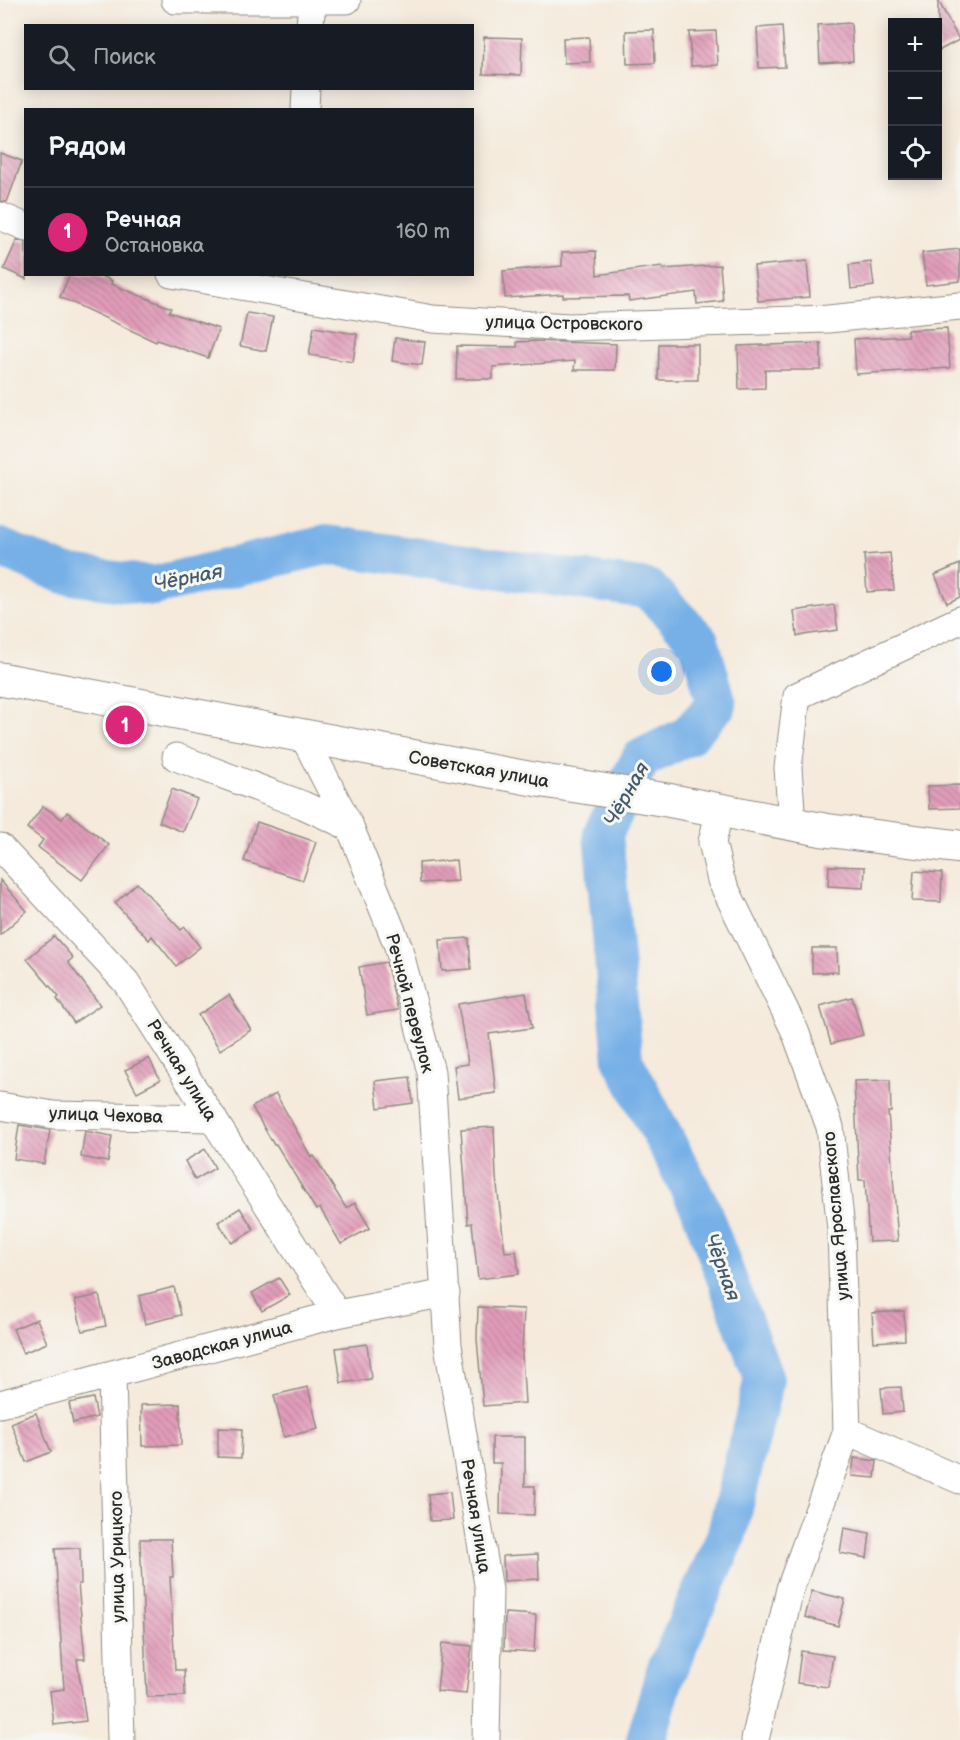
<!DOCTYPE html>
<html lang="ru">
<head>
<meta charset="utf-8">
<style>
  body { margin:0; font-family:"Balsamiq Sans",sans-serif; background:#20242c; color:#f1f3f6 }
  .controls { position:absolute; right:18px; top:18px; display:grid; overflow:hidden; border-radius:0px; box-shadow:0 3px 15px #0003 }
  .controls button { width:54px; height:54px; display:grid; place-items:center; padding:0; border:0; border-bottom:2px solid #363941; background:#171b24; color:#f1f3f6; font:30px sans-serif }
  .you { position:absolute; left:662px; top:672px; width:21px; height:21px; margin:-15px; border:4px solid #fff; border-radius:50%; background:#1a73e8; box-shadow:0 0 0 9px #1a73e833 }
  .badge { display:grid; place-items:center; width:39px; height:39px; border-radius:50%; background:#db2777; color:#fff; font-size:20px; font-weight:700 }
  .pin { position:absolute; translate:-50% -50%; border:3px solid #fff; box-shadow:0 2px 6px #0006 }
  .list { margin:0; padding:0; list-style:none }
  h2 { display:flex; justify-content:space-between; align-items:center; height:78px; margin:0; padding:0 24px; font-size:26px }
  h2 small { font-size:20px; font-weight:400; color:#9ea1a6 }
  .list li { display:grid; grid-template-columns:39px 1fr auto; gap:18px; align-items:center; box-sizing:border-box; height:90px; padding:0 24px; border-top:2px solid #363941 }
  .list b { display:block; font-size:22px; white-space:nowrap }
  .list p { margin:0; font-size:20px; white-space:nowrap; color:#9ea1a6 }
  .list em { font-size:20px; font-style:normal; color:#9ea1a6 }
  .icon { flex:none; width:33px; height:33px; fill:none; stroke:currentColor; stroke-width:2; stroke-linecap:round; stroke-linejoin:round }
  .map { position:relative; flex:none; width:960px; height:1740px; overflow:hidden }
  .search { position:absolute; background:#171b24; box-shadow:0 3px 15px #0003; left:24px; top:24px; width:450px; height:66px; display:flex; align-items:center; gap:15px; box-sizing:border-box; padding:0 21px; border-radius:0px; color:#9ea1a6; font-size:22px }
  .panel { position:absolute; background:#171b24; box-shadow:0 3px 15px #0003; left:24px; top:108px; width:450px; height:168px; border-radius:0px }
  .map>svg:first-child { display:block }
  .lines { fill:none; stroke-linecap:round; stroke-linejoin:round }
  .river { stroke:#77b0e7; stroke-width:40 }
  .building { fill:url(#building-back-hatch) }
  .minor-casing { stroke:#908a83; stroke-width:29 }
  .secondary-casing { stroke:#908a83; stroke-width:35 }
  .minor { stroke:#fff; stroke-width:27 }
  .secondary { stroke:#fff; stroke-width:33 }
  .labels { text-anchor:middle; stroke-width:6; stroke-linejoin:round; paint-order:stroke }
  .street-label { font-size:18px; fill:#2b2b2b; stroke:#f6f6f2 }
  .water-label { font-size:20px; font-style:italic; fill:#465a6d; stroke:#f6f6f2 }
</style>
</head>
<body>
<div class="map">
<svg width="960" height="1740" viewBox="0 0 960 1740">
  <defs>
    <pattern id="building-back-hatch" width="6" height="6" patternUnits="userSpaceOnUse" patternTransform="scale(1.5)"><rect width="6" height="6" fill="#e29dba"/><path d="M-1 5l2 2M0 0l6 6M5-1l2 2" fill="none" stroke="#b78097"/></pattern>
  </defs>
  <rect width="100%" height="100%" fill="#f6f6f2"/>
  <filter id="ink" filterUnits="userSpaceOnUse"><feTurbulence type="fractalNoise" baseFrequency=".0167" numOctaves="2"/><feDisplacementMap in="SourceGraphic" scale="12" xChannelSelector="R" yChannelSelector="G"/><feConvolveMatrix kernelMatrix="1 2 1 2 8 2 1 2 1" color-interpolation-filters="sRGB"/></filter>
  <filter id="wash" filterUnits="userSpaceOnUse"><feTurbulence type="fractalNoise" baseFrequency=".008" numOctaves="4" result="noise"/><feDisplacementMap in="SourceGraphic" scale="24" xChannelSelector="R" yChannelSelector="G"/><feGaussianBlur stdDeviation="1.35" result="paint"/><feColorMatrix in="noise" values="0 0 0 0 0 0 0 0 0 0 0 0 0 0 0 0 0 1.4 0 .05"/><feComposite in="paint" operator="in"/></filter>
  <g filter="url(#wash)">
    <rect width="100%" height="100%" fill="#f5eadb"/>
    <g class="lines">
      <!-- river -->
      <polyline class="river" points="0,548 64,574 153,586 326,545 648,589 699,641 717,704 687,736 641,759 603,833 623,1060 700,1207 764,1379 726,1537 665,1674 646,1740"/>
    </g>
    <g id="blocks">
      <!-- building -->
      <g class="building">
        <polygon points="938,0 959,40 938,51"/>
        <polygon points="851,23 853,61 820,63 818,25"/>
        <polygon points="782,26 785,67 759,68 757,28"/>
        <polygon points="654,30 655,63 627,64 626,31"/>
        <polygon points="716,31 718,65 691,66 689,32"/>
        <polygon points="484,37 522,38 521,75 483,74"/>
        <polygon points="589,37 590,62 564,63 563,38"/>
        <polygon points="0,153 22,161 7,202 0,201"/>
        <polygon points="17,240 26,242 26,279 4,269"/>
        <polygon points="960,249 960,281 926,285 922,253"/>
        <polygon points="596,251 597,275 662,266 663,269 720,265 723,301 697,304 696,292 629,301 628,296 563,297 563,294 505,298 503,271 562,266 562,252"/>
        <polygon points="807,261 810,297 758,301 754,266"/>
        <polygon points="871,262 874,286 851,289 849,265"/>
        <polygon points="70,274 98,274 112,281 111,284 171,308 169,312 219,329 208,358 157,340 156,342 60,297"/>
        <polygon points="247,313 273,317 266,351 240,346"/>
        <polygon points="314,327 357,334 353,362 309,355"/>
        <polygon points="947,328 950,368 856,374 854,339 908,336 907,330"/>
        <polygon points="395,338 425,342 422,365 392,361"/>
        <polygon points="535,341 616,344 615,370 574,370 575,361 493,367 493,379 456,379 457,346 517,347 517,342"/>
        <polygon points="821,343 821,370 765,370 765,388 739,389 738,346"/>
        <polygon points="659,344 698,344 698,380 658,380"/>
        <polygon points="890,553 894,590 867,592 864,555"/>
        <polygon points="960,564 960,597 947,603 935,575"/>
        <polygon points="834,605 838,630 797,636 794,611"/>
        <polygon points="960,785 960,808 929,809 928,786"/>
        <polygon points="172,789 197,799 183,832 159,822"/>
        <polygon points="43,806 62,819 67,812 109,845 82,880 38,847 43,840 27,828"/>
        <polygon points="257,822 316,842 303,880 244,861"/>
        <polygon points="456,860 458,881 420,883 419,863"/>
        <polygon points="829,866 865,867 864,888 828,886"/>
        <polygon points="914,871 942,873 941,902 912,901"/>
        <polygon points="0,880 27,911 0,935"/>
        <polygon points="137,883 181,930 185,927 200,947 176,966 152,936 149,940 115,903"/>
        <polygon points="54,936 73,958 68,962 100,1005 74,1023 57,999 59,997 27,959"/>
        <polygon points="469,938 471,969 442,971 440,940"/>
        <polygon points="812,948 837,948 838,972 812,973"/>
        <polygon points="386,962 398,1010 367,1015 359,967"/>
        <polygon points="526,993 532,1028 489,1034 496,1093 458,1098 454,1066 468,1064 458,1004"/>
        <polygon points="229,995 251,1030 220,1050 198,1015"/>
        <polygon points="852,997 863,1035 831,1044 820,1006"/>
        <polygon points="149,1058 160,1080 137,1092 125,1070"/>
        <polygon points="410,1077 413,1103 378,1108 375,1081"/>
        <polygon points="890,1080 891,1112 888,1112 898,1241 869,1242 865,1180 859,1180 854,1081"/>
        <polygon points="276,1094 311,1157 314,1156 346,1208 355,1203 370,1228 341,1244 320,1208 316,1210 276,1144 274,1145 252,1107"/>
        <polygon points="19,1125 50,1130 44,1164 14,1159"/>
        <polygon points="494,1127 496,1177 505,1252 516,1251 519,1274 478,1279 472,1223 468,1224 461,1129"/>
        <polygon points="85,1131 112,1136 108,1162 81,1157"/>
        <polygon points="205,1149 215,1168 195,1180 185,1161"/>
        <polygon points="240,1208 254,1230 232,1243 218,1222"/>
        <polygon points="279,1278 290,1295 262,1311 252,1293"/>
        <polygon points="174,1287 181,1315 145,1324 139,1296"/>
        <polygon points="99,1295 106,1326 82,1331 75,1300"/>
        <polygon points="478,1307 524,1309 522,1355 525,1403 483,1406 477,1339"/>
        <polygon points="904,1311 905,1340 874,1342 872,1313"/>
        <polygon points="37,1319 47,1343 23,1353 13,1329"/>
        <polygon points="367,1344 371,1379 341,1383 336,1348"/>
        <polygon points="308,1387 318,1429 284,1437 274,1395"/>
        <polygon points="901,1387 903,1412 883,1414 881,1388"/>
        <polygon points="93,1398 97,1417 73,1423 69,1403"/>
        <polygon points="180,1404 181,1445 142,1446 141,1405"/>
        <polygon points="36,1413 51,1452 26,1462 11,1423"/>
        <polygon points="218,1428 242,1429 241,1458 218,1457"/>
        <polygon points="492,1437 525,1437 525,1486 535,1486 534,1515 500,1514 501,1463 492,1463"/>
        <polygon points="854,1458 877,1461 875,1478 852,1476"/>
        <polygon points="450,1492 453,1520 430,1521 428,1494"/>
        <polygon points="844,1528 870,1533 867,1558 840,1553"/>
        <polygon points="140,1539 171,1539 173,1577 170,1577 175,1670 184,1670 185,1696 147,1697"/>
        <polygon points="80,1548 81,1584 78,1584 85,1659 77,1659 86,1721 54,1725 50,1691 64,1689 55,1549"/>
        <polygon points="538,1554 539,1579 504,1581 503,1556"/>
        <polygon points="812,1591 845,1599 838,1626 805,1617"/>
        <polygon points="505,1613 536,1615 534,1652 504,1650"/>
        <polygon points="442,1643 472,1646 466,1694 437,1691"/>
        <polygon points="801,1651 833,1656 828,1687 797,1683"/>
      </g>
    </g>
  </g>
  <g filter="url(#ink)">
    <use href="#blocks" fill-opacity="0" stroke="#908a83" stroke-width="1.5"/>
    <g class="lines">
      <!-- minor casing -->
      <g class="minor-casing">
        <g id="minor">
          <polyline points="175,0 347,0"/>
          <polyline points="310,26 312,2"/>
          <polyline points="305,110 306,88"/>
          <polyline points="0,216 26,227"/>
          <polyline points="171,274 433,319 569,327 828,319 960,306"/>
          <polyline points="176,757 303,805 350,827 304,737"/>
          <polyline points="720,810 712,842 721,880 795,1031 830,1127 841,1229 847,1431 790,1589 755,1740"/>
          <polyline points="792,824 788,768 797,696 960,620"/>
          <polyline points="350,827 398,946 431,1072 448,1345 489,1590 486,1740"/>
          <polyline points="0,847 126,982 337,1314"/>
          <polyline points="0,1106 54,1115 213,1118"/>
          <polyline points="112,1375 121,1740"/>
          <polyline points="0,1404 337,1314 446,1293"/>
          <polyline points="847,1431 960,1480"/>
        </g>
      </g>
      <!-- secondary casing -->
      <g class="secondary-casing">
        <polyline id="secondary" points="0,679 544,781 667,800 824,830 960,847"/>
      </g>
      <!-- minor -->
      <use href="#minor" class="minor"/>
      <!-- secondary -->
      <use href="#secondary" class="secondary"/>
    </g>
  </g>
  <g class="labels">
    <!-- street labels -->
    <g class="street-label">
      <text transform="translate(564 323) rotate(1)" y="6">улица Островского</text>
      <text transform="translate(479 769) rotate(10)" y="6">Советская улица</text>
      <text transform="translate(410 1003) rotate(75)" y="6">Речной переулок</text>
      <text transform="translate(182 1070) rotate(58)" y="6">Речная улица</text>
      <text transform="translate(106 1115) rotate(2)" y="6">улица Чехова</text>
      <text transform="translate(836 1216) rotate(-95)" y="6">улица Ярославского</text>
      <text transform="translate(222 1345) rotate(-15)" y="6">Заводская улица</text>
      <text transform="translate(476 1516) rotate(81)" y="6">Речная улица</text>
      <text transform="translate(117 1557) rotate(-91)" y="6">улица Урицкого</text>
    </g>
    <!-- water labels -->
    <g class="water-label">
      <text transform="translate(188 577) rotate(-11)" y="7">Чёрная</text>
      <text transform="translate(626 794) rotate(-60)" y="7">Чёрная</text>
      <text transform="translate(723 1267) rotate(70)" y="7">Чёрная</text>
    </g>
  </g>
</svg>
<div class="controls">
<button>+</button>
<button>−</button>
<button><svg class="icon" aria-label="locate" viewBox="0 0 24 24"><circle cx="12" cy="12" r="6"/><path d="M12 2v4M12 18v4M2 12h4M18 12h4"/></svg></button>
</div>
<div class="you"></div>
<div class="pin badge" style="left:125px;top:725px">1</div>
<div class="search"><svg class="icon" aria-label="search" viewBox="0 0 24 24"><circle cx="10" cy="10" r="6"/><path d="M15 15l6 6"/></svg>Поиск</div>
<section class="panel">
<h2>Рядом<small></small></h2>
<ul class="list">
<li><span class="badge">1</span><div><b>Речная</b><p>Остановка</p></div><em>160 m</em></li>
</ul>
</section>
</div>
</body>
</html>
